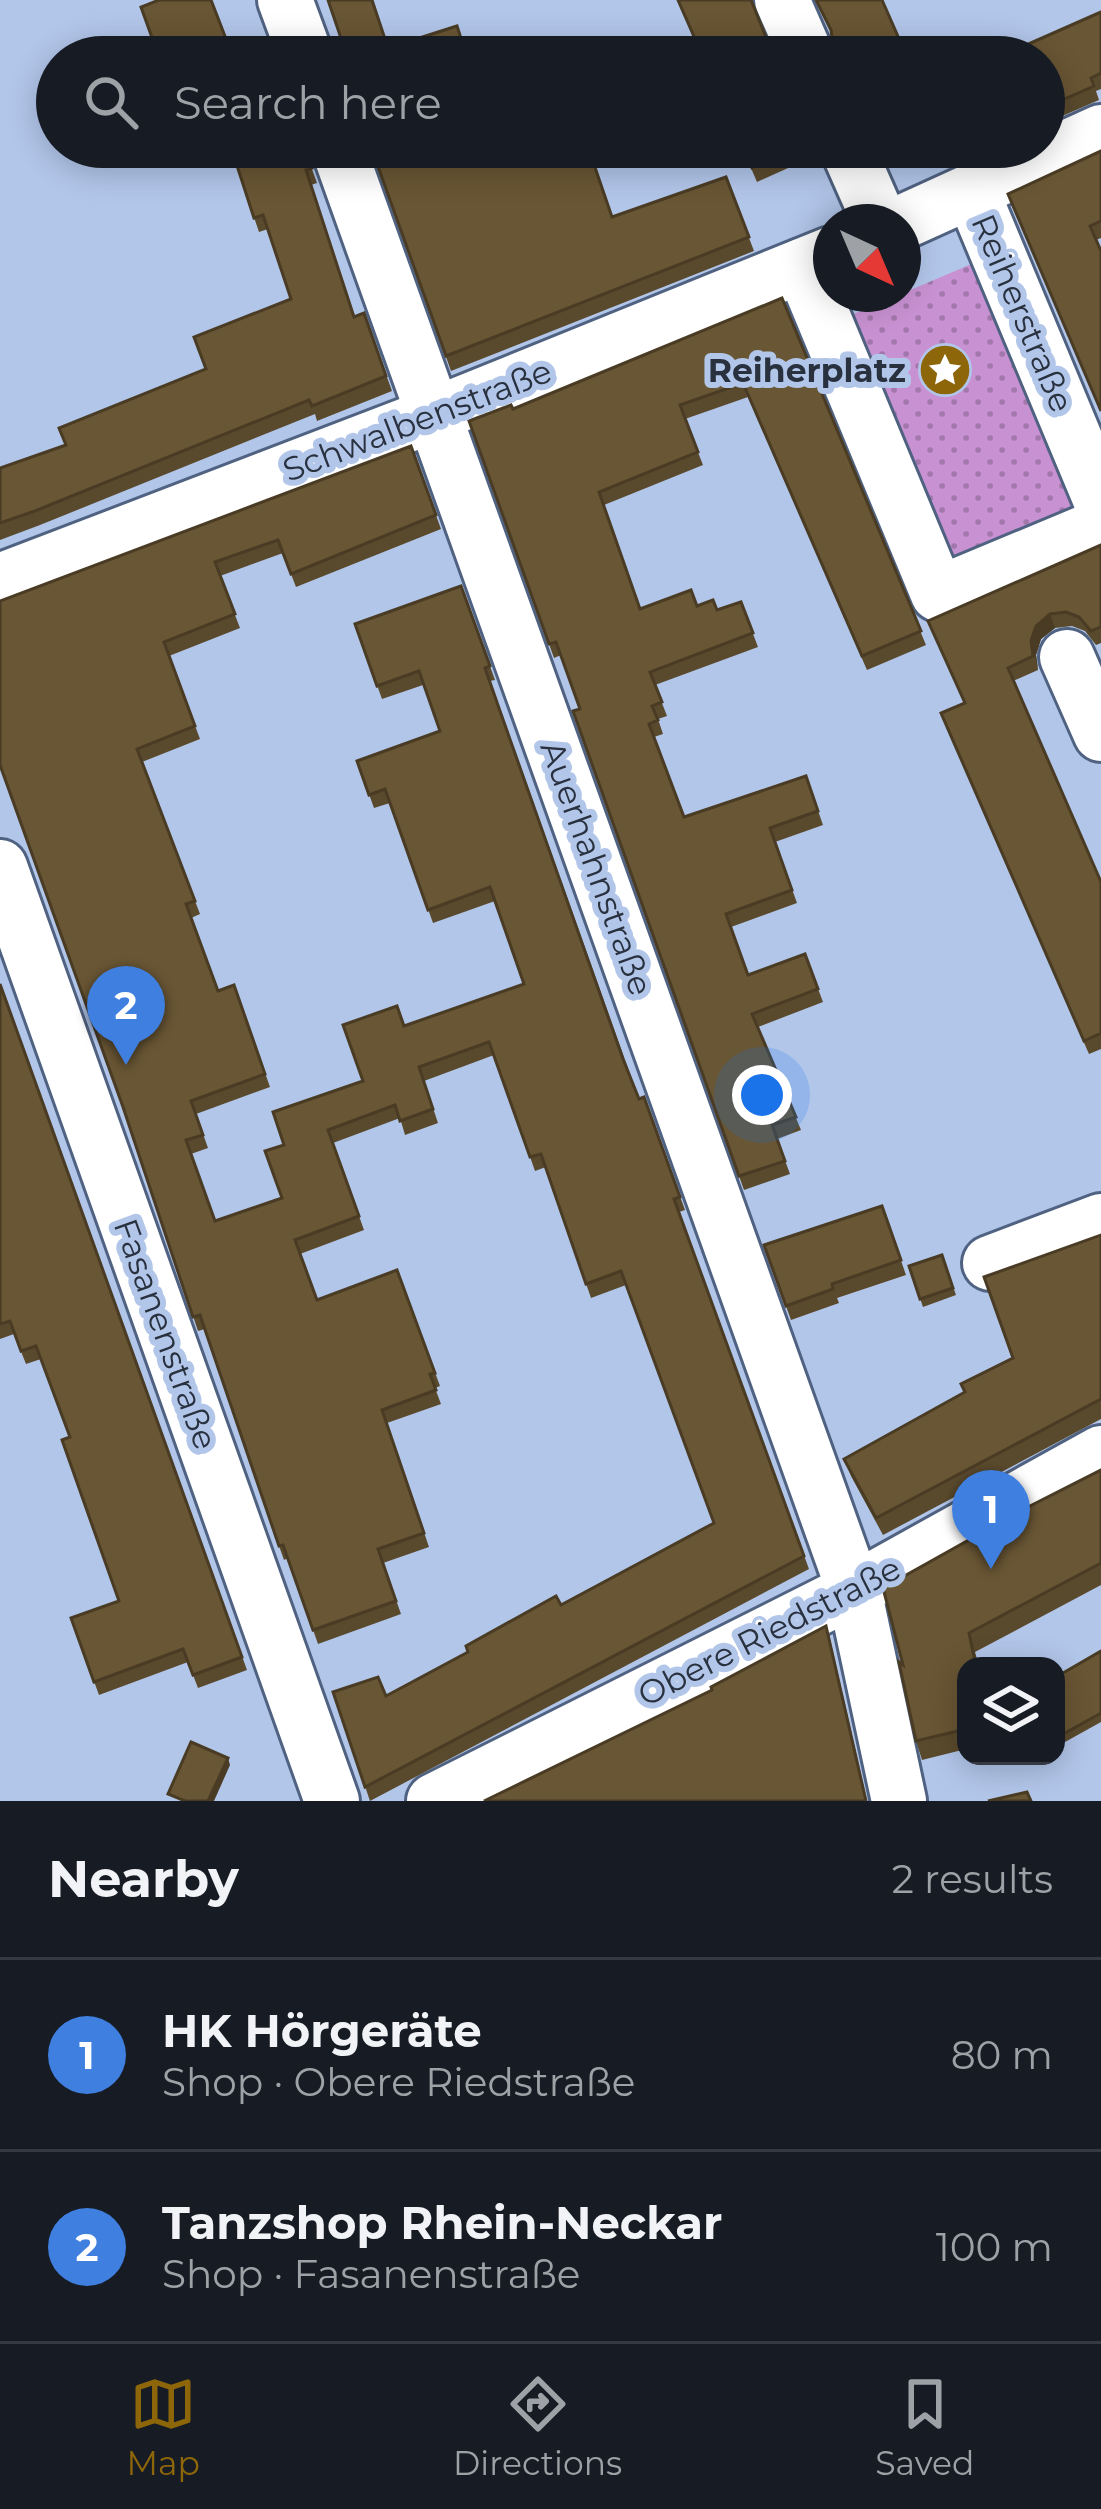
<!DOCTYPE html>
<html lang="en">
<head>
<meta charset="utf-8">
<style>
  body { margin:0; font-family:Montserrat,sans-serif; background:#20242c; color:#f1f3f6 }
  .controls { position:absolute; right:36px; bottom:36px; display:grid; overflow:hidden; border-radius:24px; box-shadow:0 6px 30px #0003 }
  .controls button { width:108px; height:108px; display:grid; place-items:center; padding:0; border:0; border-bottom:3px solid #363941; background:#171b24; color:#f1f3f6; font:60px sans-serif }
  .compass { position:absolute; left:813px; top:204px; width:108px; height:108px; border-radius:50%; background:#171b24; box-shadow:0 6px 30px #0003; rotate:136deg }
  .you { position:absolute; left:762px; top:1095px; width:42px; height:42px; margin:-30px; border:9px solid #fff; border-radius:50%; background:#1a73e8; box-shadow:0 0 0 18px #1a73e833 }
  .badge { display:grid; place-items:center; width:78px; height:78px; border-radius:50%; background:#8d660a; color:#fff; font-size:39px; font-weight:700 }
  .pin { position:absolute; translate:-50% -99px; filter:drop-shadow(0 3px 6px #0008) }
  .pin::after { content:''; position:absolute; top:63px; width:42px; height:36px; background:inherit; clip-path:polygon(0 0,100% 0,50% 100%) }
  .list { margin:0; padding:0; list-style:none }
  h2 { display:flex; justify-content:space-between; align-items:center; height:156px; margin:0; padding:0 48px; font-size:51px }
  h2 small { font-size:39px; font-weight:400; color:#9ea1a6 }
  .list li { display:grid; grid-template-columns:78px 1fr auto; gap:36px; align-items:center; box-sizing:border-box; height:192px; padding:0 48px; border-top:3px solid #363941 }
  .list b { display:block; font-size:45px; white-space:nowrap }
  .list p { margin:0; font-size:39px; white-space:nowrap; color:#9ea1a6 }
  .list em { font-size:39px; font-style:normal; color:#9ea1a6 }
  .icon { flex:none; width:66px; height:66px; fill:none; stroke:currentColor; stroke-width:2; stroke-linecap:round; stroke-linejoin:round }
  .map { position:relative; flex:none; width:1101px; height:1801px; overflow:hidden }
  .search { position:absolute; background:#171b24; box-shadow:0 6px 30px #0003; left:36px; right:36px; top:36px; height:132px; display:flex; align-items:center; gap:30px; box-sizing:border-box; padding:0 42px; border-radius:66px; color:#9ea1a6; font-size:45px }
  .sheet { height:540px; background:#171b24 }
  nav { display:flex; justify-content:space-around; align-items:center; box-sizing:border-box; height:168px; border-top:3px solid #363941; background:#171b24; font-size:33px; color:#9ea1a6 }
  nav a { display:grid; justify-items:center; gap:6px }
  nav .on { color:#8d660a }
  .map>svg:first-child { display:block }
  .grass { fill:url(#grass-dots) }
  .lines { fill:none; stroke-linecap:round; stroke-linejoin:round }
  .minor-casing { stroke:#506281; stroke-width:60 }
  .minor { stroke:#fff; stroke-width:54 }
  .wall { fill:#5a4a2d }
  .shaded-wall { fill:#4a3c24 }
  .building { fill:#695634; stroke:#4a3c24; stroke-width:3 }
  .labels { text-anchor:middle; stroke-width:12; stroke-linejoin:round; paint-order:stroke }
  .street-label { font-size:33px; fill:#29313f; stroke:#b2c6ea }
  .poi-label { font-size:33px; font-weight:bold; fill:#29313f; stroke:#b2c6ea; text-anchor:end }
</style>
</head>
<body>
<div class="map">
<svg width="1101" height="1801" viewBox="0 0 1101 1801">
  <defs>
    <pattern id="grass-dots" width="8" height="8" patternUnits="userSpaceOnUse" patternTransform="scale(3)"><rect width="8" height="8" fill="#c891d1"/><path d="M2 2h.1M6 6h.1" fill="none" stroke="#a277ab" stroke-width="1.8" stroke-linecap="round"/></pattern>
  </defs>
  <rect width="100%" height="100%" fill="#b2c6ea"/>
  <!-- grass -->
  <polygon class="grass" points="974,263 1079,514 954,566 849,316"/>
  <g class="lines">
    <!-- minor casing -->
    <g class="minor-casing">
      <g id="minor">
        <polyline points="285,0 306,57"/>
        <polyline points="782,0 807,57"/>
        <polyline points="338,147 854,1590 899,1801"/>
        <polyline points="847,147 880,222"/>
        <polyline points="972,192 1101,501"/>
        <polyline points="903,222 1101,132"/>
        <polyline points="802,266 938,594 1101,526"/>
        <polyline points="0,581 436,414 831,254"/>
        <polyline points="1067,657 1101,734"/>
        <polyline points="0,867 332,1801"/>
        <polyline points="990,1263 1101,1221"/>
        <polyline points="434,1801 854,1590 1101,1453"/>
      </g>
    </g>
    <!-- minor -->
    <use href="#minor" class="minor"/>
  </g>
  <!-- wall -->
  <g class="wall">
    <polygon points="1101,12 1101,89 1096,91 1099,100 1044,124 1044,57"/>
    <polygon points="203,147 308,147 308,158 317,183 311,185 354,317 364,313 392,391 317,421 315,414 40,525 0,540 0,468 65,445 206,369 291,299 268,229 259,232 231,149 207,158"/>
    <polygon points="371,147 612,217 726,177 754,251 451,371"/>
    <polygon points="742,147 816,147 817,155 757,182"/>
    <polygon points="1101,151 1101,238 1096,240 1013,209"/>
    <polygon points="782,298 926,645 867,670 748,397 685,419 703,465 604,505 640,609 697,606 717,610 741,602 758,647 655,685 667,716 658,719 663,734 654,737 684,817 806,776 823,825 775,842 797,903 731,927 748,975 805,954 823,1002 758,1027 801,1130 777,1139 790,1174 744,1190 573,711 580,709 561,655 554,658 469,421 513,409"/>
    <polygon points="411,446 441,529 296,587 283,553 220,576 240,628 169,656 200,739 142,762 200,914 191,918 218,991 234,985 270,1087 196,1114 208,1148 191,1154 215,1221 282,1198 284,1145 363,1081 404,1026 524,984 495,901 433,923 390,803 374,808 357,761 440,731 423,685 382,699 355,624 461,586 495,680 490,681 639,1099 649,1111 685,1210 679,1212 809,1569 370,1801 333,1692 386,1696 714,1523 626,1285 591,1298 546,1167 535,1171 494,1055 424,1081 438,1123 405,1135 400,1118 333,1143 364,1230 300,1254 317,1300 397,1270 440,1386 435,1388 441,1404 387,1423 429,1547 383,1563 401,1614 318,1644 288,1558 284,1560 279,1546 205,1329 198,1331 123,1107 0,601"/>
    <polygon points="1101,545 1101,643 1096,645 1085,631 1072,626 1055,628 1041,639 1036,655 1038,670 1013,681 1101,882 1101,1049 1089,1054 946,727 941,713 964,703 928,621"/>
    <polygon points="0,984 247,1670 198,1688 188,1662 99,1695 71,1618 119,1601 70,1437 41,1359 26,1364 14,1334 0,1339"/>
    <polygon points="882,1206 906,1275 837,1298 839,1303 791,1320 764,1245"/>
    <polygon points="1101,1235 1101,1419 883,1535 851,1476 844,1459 964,1393 961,1384 1013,1358"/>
    <polygon points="942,1255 956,1295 923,1307 909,1266"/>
    <polygon points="1101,1470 1101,1585 975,1652 979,1666 966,1666 966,1749 922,1760 916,1741 903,1665"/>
    <polygon points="1101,1651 1101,1722 1056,1747 1056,1677"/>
    <polygon points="1025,1756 1040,1756 1029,1762"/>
  </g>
  <!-- shaded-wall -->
  <g class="shaded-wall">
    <polygon points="1050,614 1055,628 1041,639 1036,655 1038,670 1031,641 1036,626"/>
    <polygon points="826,1626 830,1639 867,1801 866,1801"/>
    <polygon points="228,1758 230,1765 214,1801 208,1801"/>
  </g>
  <!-- building -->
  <g class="building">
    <polygon points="159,0 211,0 233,57 159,57 141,7"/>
    <polygon points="328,0 372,0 388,48 457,26 467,57 335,57 332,48 343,44"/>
    <polygon points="678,0 751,0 774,57 703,57"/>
    <polygon points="816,0 882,0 907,57 829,57 833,45 831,30"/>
    <polygon points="1101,12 1101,73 1091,78 1094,86 1044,108 1044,57 999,57"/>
    <polygon points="259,47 263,57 234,57"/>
    <polygon points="231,147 304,147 312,168 306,170 354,317 364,313 386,376 312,406 309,400 35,511 0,523 0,468 66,445 59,428 206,369 194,337 291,299 263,215 254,218"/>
    <polygon points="371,147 588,147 612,217 726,177 749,237 446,356"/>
    <polygon points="743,147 798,147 752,168"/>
    <polygon points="1101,151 1101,221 1090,226 1101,251 1101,411 1008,194"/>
    <polygon points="782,298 921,631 862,656 743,383 680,405 698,452 599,492 640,609 691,590 697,606 713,600 717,610 741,602 753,633 650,672 662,702 652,706 658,720 649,724 684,817 806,776 818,811 770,828 792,890 726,914 748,975 805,954 818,989 752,1014 796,1117 772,1125 785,1161 739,1176 573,711 580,709 556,642 549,644 469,421 511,405 513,409"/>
    <polygon points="411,446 436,515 291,574 278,540 215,562 235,614 164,642 195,726 137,749 195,901 186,904 218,991 234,985 265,1074 191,1101 203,1135 186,1140 215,1221 282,1198 265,1151 284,1145 273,1112 363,1081 343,1025 397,1006 404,1026 524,984 490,887 428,910 385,789 369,795 357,761 440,731 419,671 377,686 355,624 461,586 490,666 485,668 500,711 623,1059 639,1099 644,1097 680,1197 674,1199 804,1556 365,1787 333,1692 378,1677 386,1696 468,1652 466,1646 556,1596 561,1605 714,1523 621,1271 586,1284 541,1154 530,1157 489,1042 419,1067 433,1109 400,1121 395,1105 328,1130 359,1216 295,1240 317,1300 397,1270 435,1373 430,1374 436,1390 382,1410 424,1533 378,1549 396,1601 313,1630 283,1545 279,1546 200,1315 193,1317 123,1107 0,765 0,601"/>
    <polygon points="1101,545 1101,627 1091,631 1079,617 1066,612 1050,614 1036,626 1031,641 1033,656 1008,668 1101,882 1101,1033 1084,1041 941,713 965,703 928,621"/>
    <polygon points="0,984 242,1657 193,1675 183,1649 94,1682 71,1618 119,1601 62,1440 70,1437 36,1346 21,1351 10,1321 0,1324"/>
    <polygon points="882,1206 901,1260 832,1284 833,1289 786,1306 764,1245"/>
    <polygon points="1101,1235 1101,1399 876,1518 844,1459 965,1392 961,1384 1013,1358 984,1277"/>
    <polygon points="942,1255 953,1288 920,1299 909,1266"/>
    <polygon points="1101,1470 1101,1563 969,1633 976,1666 966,1666 966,1729 916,1741 899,1662 903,1665 883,1588 1026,1508"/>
    <polygon points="826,1626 866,1801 484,1801 712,1690 711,1687"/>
    <polygon points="1101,1651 1101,1713 1056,1738 1056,1677"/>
    <polygon points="191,1742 228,1758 208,1801 185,1801 168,1794"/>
    <polygon points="1027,1792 1031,1801 988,1801"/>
  </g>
  <!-- icons -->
  <defs>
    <g id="sight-disc" transform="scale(2.7)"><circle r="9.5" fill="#8d660a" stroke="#b2c6ea"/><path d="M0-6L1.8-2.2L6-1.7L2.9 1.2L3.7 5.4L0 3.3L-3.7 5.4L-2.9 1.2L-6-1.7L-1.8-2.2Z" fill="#fff"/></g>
  </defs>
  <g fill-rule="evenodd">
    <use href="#sight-disc" x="945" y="370"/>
  </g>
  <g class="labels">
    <!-- street labels -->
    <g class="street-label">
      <text transform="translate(1023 313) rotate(67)" y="12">Reiherstraße</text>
      <text transform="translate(417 420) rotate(-21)" y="12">Schwalbenstraße</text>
      <text transform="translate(597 868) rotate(70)" y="12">Auerhahnstraße</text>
      <text transform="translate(166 1334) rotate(70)" y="12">Fasanenstraße</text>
      <text transform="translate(769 1631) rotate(-27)" y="12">Obere Riedstraße</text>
    </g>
    <!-- poi labels -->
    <g class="poi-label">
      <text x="906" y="382">Reiherplatz</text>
    </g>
  </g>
</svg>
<div class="controls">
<button><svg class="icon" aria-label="layers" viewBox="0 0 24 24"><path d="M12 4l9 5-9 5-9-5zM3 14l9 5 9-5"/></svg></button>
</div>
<svg class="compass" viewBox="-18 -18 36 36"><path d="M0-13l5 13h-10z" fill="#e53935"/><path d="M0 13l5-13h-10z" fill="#9ea1a6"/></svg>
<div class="you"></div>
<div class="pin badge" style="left:991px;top:1569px;background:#3f7fe0">1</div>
<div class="pin badge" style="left:126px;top:1065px;background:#3f7fe0">2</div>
<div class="search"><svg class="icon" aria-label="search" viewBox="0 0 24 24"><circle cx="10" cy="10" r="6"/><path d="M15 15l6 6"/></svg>Search here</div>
</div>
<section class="sheet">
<h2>Nearby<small>2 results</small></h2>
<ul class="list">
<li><span class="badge" style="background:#3f7fe0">1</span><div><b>HK Hörgeräte</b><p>Shop · Obere Riedstraße</p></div><em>80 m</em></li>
<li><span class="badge" style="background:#3f7fe0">2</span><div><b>Tanzshop Rhein-Neckar</b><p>Shop · Fasanenstraße</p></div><em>100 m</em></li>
</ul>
</section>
<nav>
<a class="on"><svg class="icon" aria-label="map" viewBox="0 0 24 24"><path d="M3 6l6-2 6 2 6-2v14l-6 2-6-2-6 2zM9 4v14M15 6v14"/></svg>Map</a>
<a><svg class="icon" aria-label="directions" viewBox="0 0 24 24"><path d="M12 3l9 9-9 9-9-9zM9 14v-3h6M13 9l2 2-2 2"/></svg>Directions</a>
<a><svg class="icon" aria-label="saved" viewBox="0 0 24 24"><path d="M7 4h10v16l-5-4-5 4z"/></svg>Saved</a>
</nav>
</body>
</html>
